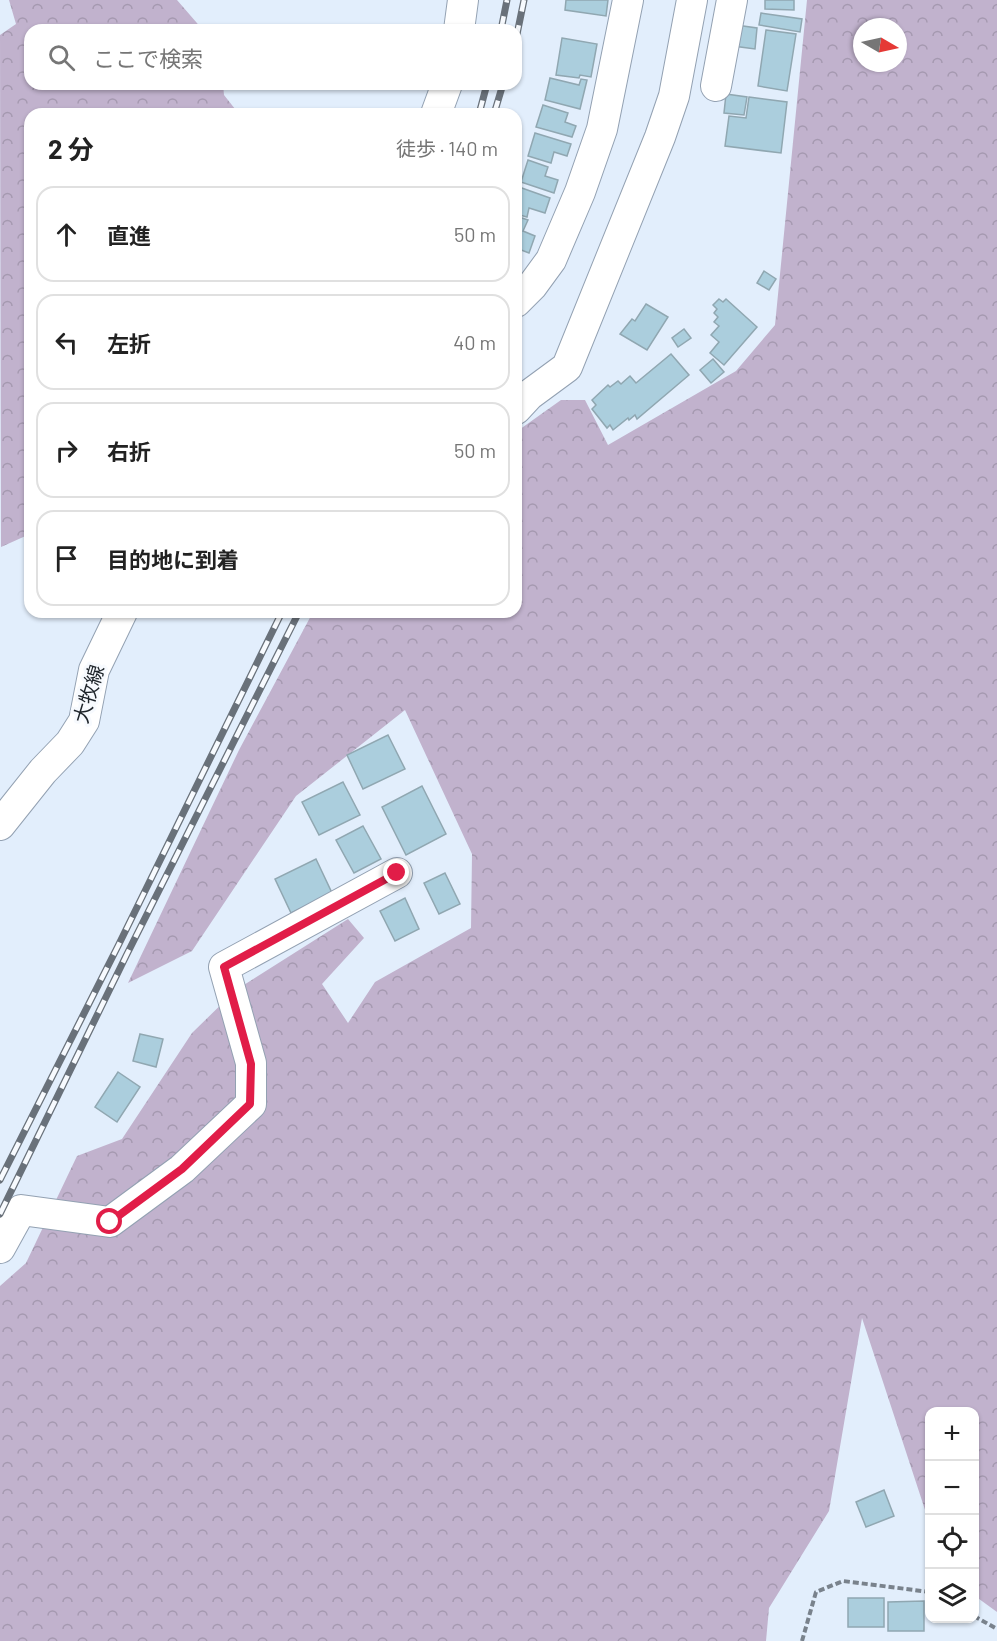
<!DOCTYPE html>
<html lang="ja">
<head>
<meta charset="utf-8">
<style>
  body { margin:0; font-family:Barlow,"Noto Sans JP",sans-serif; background:#f6f6f6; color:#222 }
  .controls { position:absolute; right:18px; bottom:18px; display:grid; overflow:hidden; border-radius:12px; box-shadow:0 2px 4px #0004 }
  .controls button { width:54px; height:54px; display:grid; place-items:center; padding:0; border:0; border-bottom:2px solid #e0e0e0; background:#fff; color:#222; font:30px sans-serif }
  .compass { position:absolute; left:853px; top:18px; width:54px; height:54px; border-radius:50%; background:#fff; box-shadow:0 2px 4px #0004; rotate:99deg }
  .stop { position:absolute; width:18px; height:18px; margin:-14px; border:4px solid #e11d48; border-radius:50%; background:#fff }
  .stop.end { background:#e11d48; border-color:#fff; box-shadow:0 2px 6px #0008 }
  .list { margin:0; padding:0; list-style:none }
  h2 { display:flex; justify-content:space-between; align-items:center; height:78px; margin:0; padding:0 24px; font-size:26px }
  h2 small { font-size:20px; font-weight:400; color:#767676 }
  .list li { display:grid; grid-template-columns:39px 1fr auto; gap:18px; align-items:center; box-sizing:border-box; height:96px; margin:0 12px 12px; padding:0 12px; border:2px solid #e0e0e0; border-radius:18px }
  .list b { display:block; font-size:22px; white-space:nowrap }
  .list em { font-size:20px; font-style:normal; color:#767676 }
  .icon { flex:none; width:33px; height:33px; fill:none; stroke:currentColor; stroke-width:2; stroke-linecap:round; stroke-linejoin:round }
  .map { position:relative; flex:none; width:997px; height:1641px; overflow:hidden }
  .search { position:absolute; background:#fff; box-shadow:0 2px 4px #0004; left:24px; top:24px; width:498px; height:66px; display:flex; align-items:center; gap:15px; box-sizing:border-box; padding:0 21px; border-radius:18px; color:#767676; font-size:22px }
  .panel { position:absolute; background:#fff; box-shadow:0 2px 4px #0004; left:24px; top:108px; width:498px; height:510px; border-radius:18px }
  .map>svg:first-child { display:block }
  .forest { fill:url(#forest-crowns); fill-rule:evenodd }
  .building { fill:#abcedd; stroke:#90a7b1; stroke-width:1.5 }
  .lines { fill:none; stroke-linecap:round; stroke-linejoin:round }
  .minor-casing { stroke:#93a1b2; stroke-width:32 }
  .path { stroke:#79828c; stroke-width:4; stroke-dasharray:6 3; stroke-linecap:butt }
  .minor { stroke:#fff; stroke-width:30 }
  .rail-casing { stroke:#69717a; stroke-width:7 }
  .rail { stroke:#f7fafe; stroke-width:4.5; stroke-dasharray:14; stroke-linecap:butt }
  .route { stroke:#e11d48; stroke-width:8 }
  .labels { text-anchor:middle; stroke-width:6; stroke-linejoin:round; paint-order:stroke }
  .street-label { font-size:20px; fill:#1d2329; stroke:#f7fafe }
</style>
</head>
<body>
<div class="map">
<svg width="997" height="1641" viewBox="0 0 997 1641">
  <defs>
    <pattern id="forest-crowns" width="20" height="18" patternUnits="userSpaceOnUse" patternTransform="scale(1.5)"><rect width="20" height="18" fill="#c1b2cd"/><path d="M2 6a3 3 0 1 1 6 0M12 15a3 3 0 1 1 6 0" fill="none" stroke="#a599b0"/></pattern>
  </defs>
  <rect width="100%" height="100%" fill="#e2eefc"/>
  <!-- forest -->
  <g class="forest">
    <polygon points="9,0 177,0 203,30 30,30 30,84 223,84 224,95 239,114 30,114 30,534 1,547 0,35 16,24"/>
    <path d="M807,0H997V1612L975,1596L974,1412H930L929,1522L862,1318L829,1511L769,1608L766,1641H0V1286L26,1263L77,1156L122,1139L192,1033L236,990L348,919L364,938L322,984L348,1023L375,982L471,928L472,854L405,710L296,796L192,951L128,983L239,750L313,612H516V432L561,400H585L608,445L736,371L775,325ZM862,27H898V63H862Z"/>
  </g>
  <!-- building -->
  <g class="building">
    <polygon points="566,0 608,0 606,16 565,10"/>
    <polygon points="765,0 794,0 794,10 765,9"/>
    <polygon points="761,13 802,19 800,32 759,25"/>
    <polygon points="736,25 757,28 755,49 733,46"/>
    <polygon points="766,30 796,34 787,91 758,86"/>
    <polygon points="562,38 597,44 591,77 580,75 579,78 556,75"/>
    <polygon points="550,78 579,85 581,79 587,80 580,109 545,100"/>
    <polygon points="726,94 747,97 744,115 724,113"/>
    <polygon points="749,97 787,102 781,153 725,146 729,116 746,118"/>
    <polygon points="543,105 568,113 565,122 576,126 572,137 536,127"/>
    <polygon points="535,133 571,144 567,156 554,152 551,163 528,156"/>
    <polygon points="528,160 548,167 545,176 558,180 554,193 521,182"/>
    <polygon points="519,187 550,198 545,213 529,208 527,217 516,214 516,196"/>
    <polygon points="516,216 528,220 523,231 535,236 529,253 516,248"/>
    <polygon points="764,271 776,279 769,290 757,283"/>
    <polygon points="719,299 723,302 726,299 757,327 724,365 710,353 719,342 711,335 719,326 714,322 718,317 714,313 717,309 713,305"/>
    <polygon points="646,304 668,317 647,350 620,334 632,319 635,321"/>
    <polygon points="684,329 691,338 678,347 672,338"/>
    <polygon points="671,354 689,375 637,419 635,415 629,420 628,418 613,430 610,425 607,428 592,409 596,405 592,400 608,385 610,387 618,381 621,384 630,376 636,383"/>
    <polygon points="713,359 724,372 711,383 700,370"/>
    <polygon points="388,735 405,769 363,789 347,755"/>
    <polygon points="343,782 360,815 319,835 302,802"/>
    <polygon points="422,786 446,834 406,855 382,807"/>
    <polygon points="363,826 381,859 354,873 336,840"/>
    <polygon points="316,859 332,893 291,913 275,879"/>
    <polygon points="445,873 460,904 439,914 424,883"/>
    <polygon points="405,898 419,929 395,941 380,911"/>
    <polygon points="140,1034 163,1039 156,1067 133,1061"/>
    <polygon points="118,1072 140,1087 117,1122 95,1107"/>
    <polygon points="884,1490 894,1516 866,1527 856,1502"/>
    <rect x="848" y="1598" width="36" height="29"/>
    <polygon points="924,1601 924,1631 888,1631 888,1602"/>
  </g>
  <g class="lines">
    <!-- minor casing -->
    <g class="minor-casing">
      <g id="minor">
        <polyline points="459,30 463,0"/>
        <polyline points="716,86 732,0"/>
        <polyline points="436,114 447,84"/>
        <polyline points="516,302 532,286 551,260 580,192 602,129 628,0"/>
        <polyline points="516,409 529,395 567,367 660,137 674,96 692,0"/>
        <polyline points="0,825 43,771 70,743 84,721 94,670 122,612"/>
        <polyline points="0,1248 21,1210 110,1222 182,1169 251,1104 251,1063 224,967 397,873"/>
      </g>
    </g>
    <!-- path -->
    <g class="path">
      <polyline points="974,1616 997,1629"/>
      <polyline points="802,1641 816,1592 843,1581 930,1592"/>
    </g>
    <!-- minor -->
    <use href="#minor" class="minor"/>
    <!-- rail casing -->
    <g class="rail-casing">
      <g id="rail">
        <polyline points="501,30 507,0"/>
        <polyline points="516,39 524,0"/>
        <polyline points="479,114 487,84"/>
        <polyline points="494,114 503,84"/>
        <polyline points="0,1180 118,946 282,612"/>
        <polyline points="0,1214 126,956 299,612"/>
      </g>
    </g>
    <!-- rail -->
    <use href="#rail" class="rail"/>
  </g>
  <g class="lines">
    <!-- route -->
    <polyline class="route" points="110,1222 182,1169 250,1104 251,1064 224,967 397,873"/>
  </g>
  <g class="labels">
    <!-- street labels -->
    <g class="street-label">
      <text transform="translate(89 694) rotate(-73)" y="7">大牧線</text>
    </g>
  </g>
</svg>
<div class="controls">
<button>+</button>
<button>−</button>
<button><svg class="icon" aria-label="locate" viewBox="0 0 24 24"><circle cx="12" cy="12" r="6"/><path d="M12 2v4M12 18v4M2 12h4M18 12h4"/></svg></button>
<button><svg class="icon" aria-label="layers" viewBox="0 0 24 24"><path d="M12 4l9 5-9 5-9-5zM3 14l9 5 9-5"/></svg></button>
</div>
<svg class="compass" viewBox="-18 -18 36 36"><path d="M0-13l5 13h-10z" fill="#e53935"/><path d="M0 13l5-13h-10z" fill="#767676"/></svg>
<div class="stop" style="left:110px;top:1222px"></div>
<div class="stop end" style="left:397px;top:873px"></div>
<div class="search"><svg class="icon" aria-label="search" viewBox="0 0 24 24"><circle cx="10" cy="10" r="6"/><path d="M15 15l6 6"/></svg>ここで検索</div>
<section class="panel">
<h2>2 分<small>徒歩 · 140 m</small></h2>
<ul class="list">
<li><svg class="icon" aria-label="ahead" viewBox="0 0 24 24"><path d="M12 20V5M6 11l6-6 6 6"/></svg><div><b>直進</b></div><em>50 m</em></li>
<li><svg class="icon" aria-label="left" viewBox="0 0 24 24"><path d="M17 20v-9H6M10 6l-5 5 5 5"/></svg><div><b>左折</b></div><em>40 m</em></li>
<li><svg class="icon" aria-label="right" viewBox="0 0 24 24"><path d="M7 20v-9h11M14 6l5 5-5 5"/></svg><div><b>右折</b></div><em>50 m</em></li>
<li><svg class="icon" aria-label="arrive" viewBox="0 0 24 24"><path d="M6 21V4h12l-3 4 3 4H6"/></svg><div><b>目的地に到着</b></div></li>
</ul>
</section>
</div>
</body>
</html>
